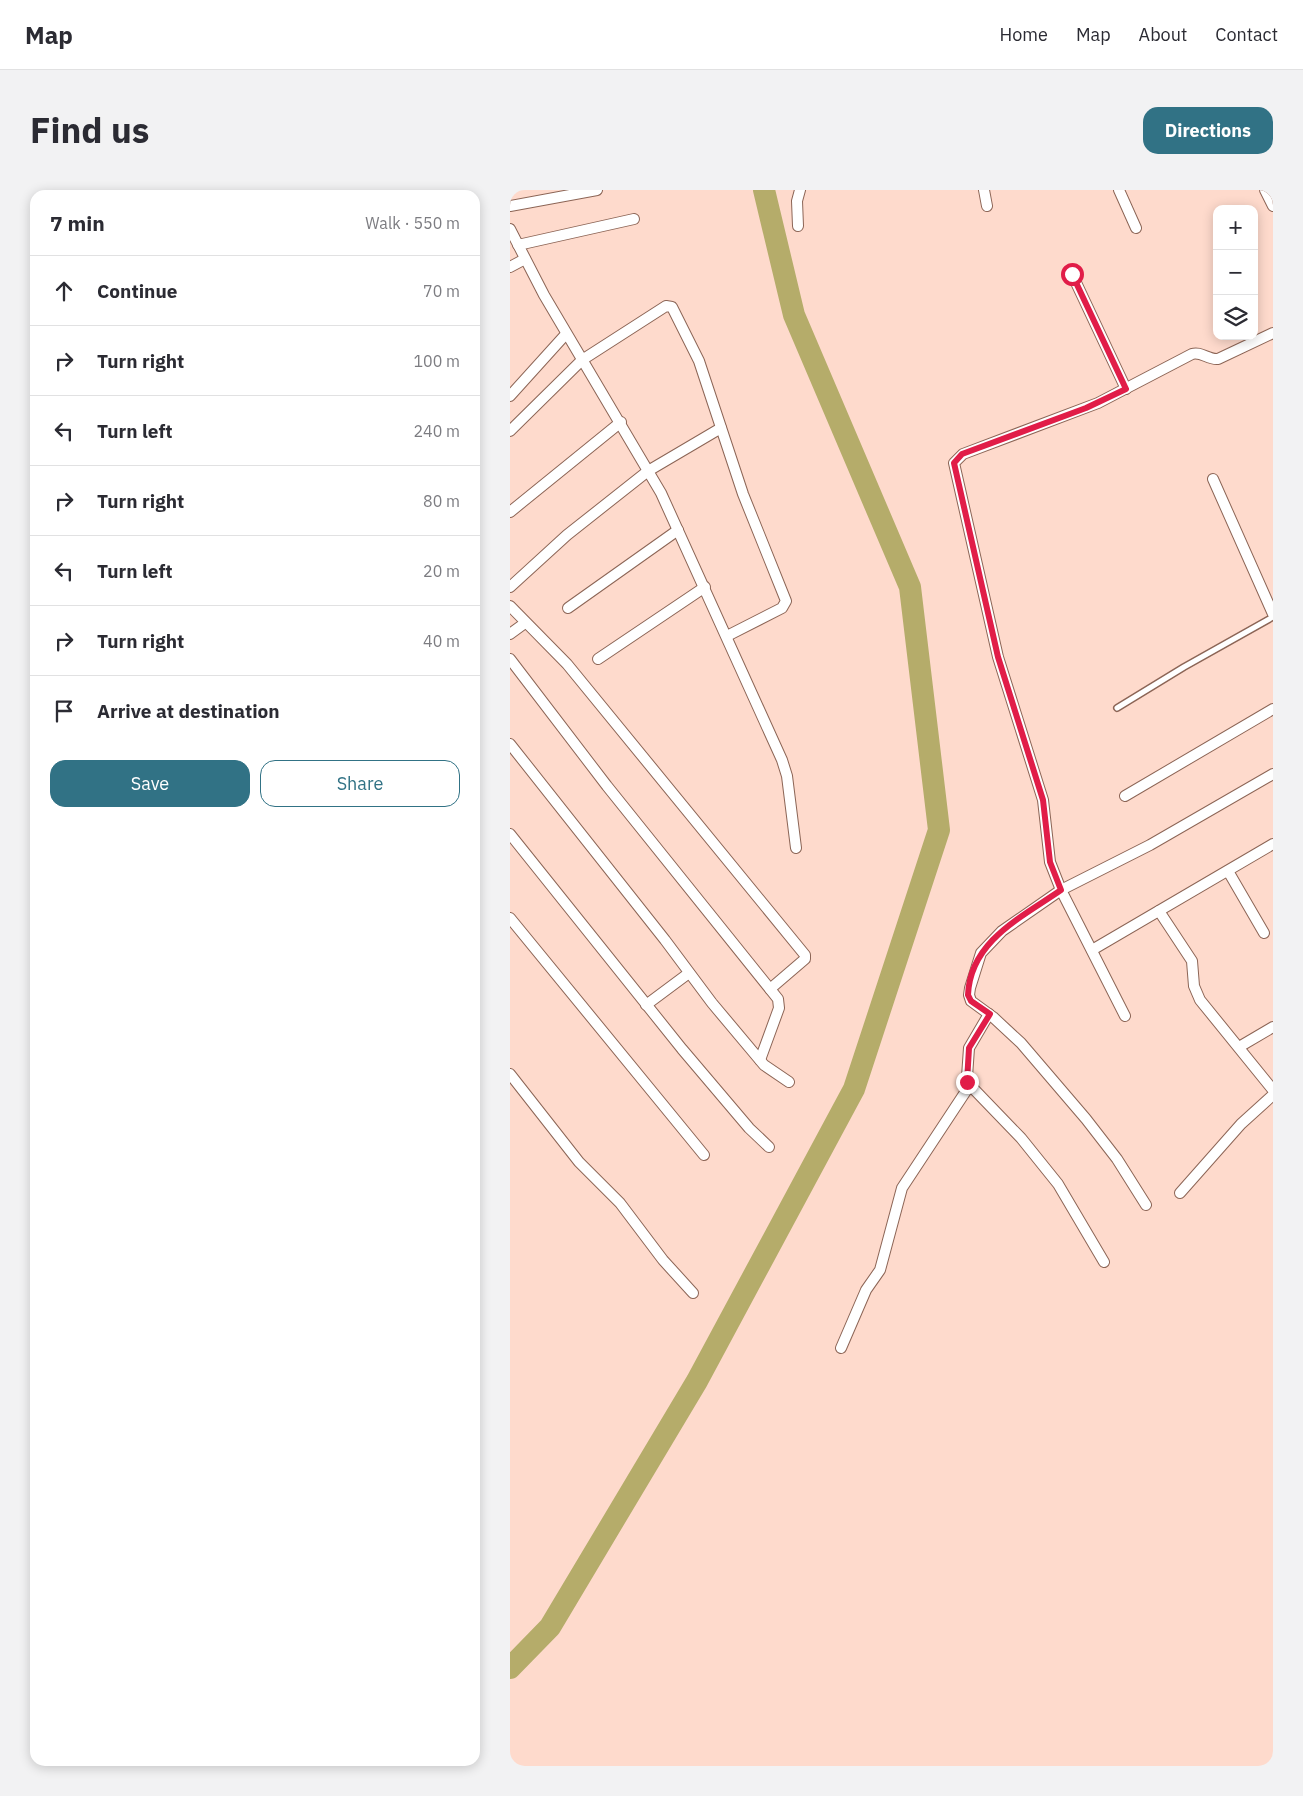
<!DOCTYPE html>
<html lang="en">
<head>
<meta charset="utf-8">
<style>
  body { margin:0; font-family:"IBM Plex Sans",sans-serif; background:#f2f2f3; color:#2b2b33 }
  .controls { position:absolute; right:15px; top:15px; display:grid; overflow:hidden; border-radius:10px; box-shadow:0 2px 12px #0003 }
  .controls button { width:45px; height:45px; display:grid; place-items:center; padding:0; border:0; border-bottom:1px solid #e1e1e2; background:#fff; color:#2b2b33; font:25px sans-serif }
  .stop { position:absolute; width:15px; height:15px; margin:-11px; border:4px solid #e11d48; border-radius:50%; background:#fff }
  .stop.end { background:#e11d48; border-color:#fff; box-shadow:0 1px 5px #0008 }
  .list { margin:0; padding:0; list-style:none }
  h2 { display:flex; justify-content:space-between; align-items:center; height:65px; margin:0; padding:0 20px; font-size:21px }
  h2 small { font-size:16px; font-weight:400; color:#7c7c81 }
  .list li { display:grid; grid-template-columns:32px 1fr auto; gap:15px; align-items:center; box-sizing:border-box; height:70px; padding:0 20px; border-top:1px solid #e1e1e2 }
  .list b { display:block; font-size:19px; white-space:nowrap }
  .list em { font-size:16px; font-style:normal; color:#7c7c81 }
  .actions { display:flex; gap:10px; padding:15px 20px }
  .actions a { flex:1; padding:11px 0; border:1px solid #317285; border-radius:15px; text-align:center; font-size:18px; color:#317285 }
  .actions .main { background:#317285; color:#fff }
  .icon { flex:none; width:28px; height:28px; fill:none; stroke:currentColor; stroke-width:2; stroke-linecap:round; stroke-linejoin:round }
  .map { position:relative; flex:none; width:763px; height:1576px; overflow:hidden; border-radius:15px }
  header { display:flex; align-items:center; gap:30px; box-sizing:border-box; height:70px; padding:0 25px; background:#fff; border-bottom:1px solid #e1e1e2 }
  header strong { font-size:24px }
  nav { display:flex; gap:28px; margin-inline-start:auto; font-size:18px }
  .intro { display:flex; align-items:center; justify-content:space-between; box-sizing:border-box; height:120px; padding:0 30px }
  h1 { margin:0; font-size:35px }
  .button { padding:12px 22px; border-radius:15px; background:#317285; color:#fff; font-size:18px; font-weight:700 }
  main { display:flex; gap:30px; padding:0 30px }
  aside { flex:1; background:#fff; border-radius:15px; box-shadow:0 2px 12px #0003 }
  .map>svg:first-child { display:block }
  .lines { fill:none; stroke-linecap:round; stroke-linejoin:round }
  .river { stroke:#b5ac6a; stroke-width:22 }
  .lane-casing { stroke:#8c6556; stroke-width:8 }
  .street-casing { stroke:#8c6556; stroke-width:12 }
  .lane { stroke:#fff; stroke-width:5 }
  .street { stroke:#fff; stroke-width:10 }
  .route { stroke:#e11d48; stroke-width:6 }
</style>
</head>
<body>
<header>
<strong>Map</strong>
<nav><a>Home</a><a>Map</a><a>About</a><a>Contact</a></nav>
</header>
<div class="intro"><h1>Find us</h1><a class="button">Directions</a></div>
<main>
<aside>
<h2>7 min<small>Walk · 550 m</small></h2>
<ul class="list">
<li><svg class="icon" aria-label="ahead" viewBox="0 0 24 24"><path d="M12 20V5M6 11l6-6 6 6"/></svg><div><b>Continue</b></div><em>70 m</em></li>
<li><svg class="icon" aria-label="right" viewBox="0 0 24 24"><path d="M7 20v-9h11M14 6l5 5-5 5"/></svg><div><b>Turn right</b></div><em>100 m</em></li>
<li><svg class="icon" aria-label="left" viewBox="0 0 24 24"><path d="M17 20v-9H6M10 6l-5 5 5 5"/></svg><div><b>Turn left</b></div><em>240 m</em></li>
<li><svg class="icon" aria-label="right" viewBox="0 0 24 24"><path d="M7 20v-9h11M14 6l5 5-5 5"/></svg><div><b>Turn right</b></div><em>80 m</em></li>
<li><svg class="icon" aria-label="left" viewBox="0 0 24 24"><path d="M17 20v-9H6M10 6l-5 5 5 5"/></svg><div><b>Turn left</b></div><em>20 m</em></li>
<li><svg class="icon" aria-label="right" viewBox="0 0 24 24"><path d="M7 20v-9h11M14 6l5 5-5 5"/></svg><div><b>Turn right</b></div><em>40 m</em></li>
<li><svg class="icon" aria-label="arrive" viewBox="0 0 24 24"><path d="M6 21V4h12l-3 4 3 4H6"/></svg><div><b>Arrive at destination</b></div></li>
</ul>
<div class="actions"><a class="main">Save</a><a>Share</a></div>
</aside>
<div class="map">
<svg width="763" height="1576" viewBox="0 0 763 1576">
  <rect width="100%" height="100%" fill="#fedacc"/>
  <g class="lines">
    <!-- river -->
    <polyline class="river" points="0,1478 40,1437 187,1191 344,899 429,640 400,397 284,125 254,0"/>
    <!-- lane casing -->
    <g class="lane-casing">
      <polyline id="lane" points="607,518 674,477 763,427"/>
    </g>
    <!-- street casing -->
    <g class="street-casing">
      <g id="street">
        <polyline points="474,0 477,16"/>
        <polyline points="609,0 626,38"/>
        <polyline points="755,0 763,16"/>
        <polyline points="0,16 87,0"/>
        <polyline points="288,36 287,11 290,0"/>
        <polyline points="0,39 34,105 151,303 272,570 277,586 286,658"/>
        <polyline points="8,55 124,29"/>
        <polyline points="0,77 15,69"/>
        <polyline points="562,84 616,199"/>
        <polyline points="0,206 56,144"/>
        <polyline points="0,241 72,170 156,116 162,117 189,171 233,304 276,411 272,418 217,446"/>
        <polyline points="703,289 763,424"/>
        <polyline points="0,322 111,232"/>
        <polyline points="0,397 57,345 138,281 211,238"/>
        <polyline points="0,416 57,474 295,765 295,769 260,799"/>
        <polyline points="58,418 168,340"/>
        <polyline points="0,444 15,433"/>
        <polyline points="0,469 97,596 268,809 269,818 250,870"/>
        <polyline points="88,469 195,397"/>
        <polyline points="0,554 155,750 202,813 254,875 279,892"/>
        <polyline points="615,606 763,519"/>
        <polyline points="0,644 172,859 239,938 259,957"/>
        <polyline points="718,681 754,743"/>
        <polyline points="649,721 682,771 684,796 690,810 763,900"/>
        <polyline points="0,728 194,965"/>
        <polyline points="582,760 763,654"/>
        <polyline points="136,815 179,783"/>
        <path d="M615,826L551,700L540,672L533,610L488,467L444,273L453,264L588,213L682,164C691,161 698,170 708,169L763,143"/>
        <polyline points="729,857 763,837"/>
        <polyline points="0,884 69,972 110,1013 153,1070 183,1103"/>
        <polyline points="457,892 511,948 548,994 594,1072"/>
        <polyline points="670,1003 731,934 763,905"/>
        <polyline points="636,1015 607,969 576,929 511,853 483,827 461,811 459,805 460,798 471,763 492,741 551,700 640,655 763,584"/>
        <polyline points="331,1158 356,1100 370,1080 392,998 456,901 459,858 479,824"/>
      </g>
    </g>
    <!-- lane -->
    <use href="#lane" class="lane"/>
    <!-- street -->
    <use href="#street" class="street"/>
  </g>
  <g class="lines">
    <!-- route -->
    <path class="route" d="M457,892L459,858L480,824L461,811L458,805C460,751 512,727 551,700L540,672L533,610L488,467L444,273L452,264L576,218L616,199L562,84"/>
  </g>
</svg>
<div class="controls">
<button>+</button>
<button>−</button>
<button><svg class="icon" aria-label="layers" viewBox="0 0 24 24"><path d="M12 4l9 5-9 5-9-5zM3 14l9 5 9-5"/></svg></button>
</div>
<div class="stop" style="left:562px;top:84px"></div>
<div class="stop end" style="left:457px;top:892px"></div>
</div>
</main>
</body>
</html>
